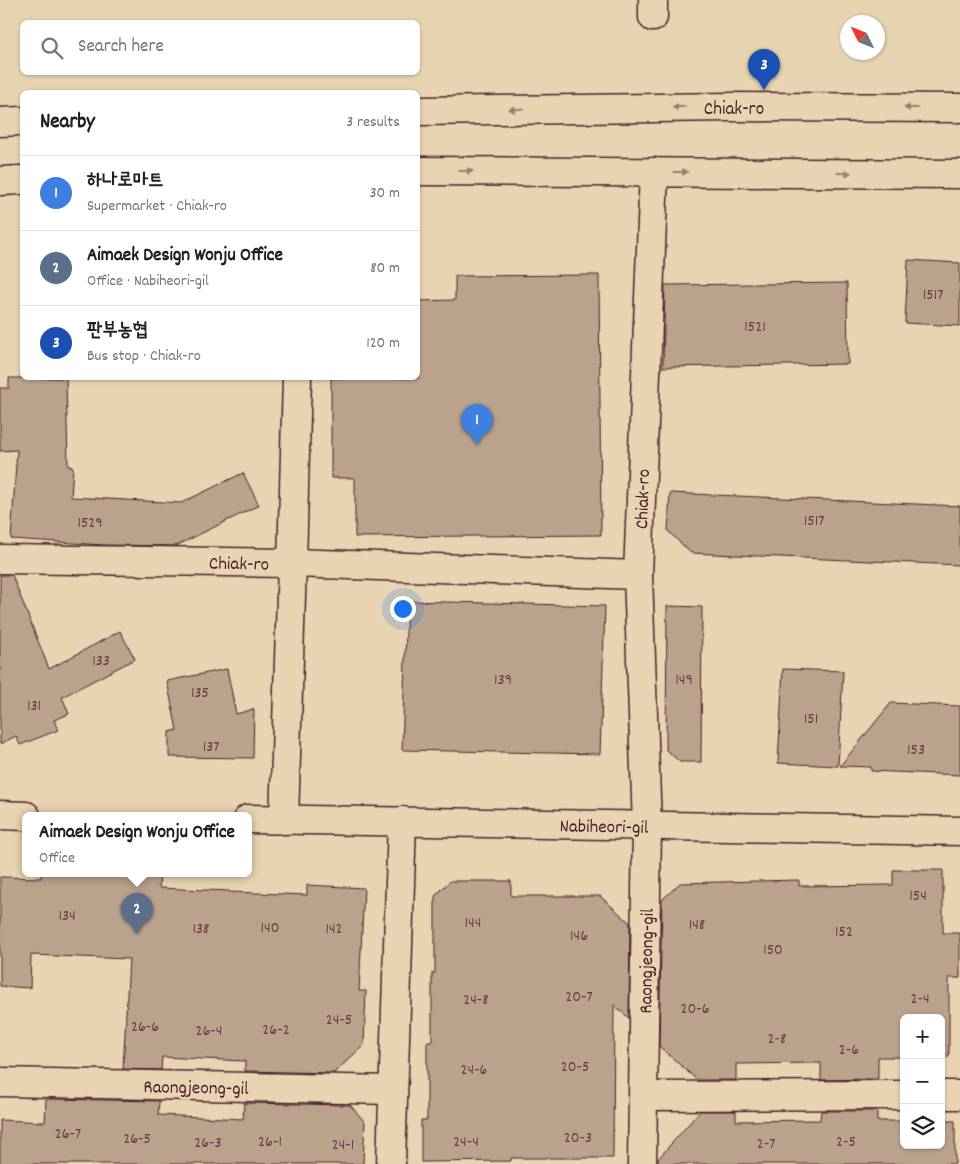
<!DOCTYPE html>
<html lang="en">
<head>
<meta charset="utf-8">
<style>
  body { margin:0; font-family:Dekko,"Poor Story",sans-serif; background:#f2f2f2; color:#202124 }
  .controls { position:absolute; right:15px; bottom:15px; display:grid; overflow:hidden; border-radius:8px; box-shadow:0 1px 4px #0004 }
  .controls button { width:45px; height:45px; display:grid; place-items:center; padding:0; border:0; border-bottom:1px solid #e0e0e0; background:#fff; color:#202124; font:25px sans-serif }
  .compass { position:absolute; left:840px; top:15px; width:45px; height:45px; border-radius:50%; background:#fff; box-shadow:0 1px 4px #0004; rotate:313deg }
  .you { position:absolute; left:402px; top:608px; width:18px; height:18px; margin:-12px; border:4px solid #fff; border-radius:50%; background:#1a73e8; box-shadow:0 0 0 8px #1a73e833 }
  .badge { display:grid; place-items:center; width:32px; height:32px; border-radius:50%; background:#b45309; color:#fff; font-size:16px; font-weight:700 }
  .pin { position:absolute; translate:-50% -41px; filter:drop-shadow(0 1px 2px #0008) }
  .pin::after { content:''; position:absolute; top:26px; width:18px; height:15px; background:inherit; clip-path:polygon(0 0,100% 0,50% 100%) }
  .popup { position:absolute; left:22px; top:812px; width:230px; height:65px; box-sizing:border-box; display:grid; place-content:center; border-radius:8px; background:#fff; filter:drop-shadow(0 1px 4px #0005); font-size:16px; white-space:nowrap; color:#757577 }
  .popup b { font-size:19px; color:#202124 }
  .popup::after { content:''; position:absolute; left:50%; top:100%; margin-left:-10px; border:10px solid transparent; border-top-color:#fff }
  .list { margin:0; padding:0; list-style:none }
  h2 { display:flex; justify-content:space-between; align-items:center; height:65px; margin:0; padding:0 20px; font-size:21px }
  h2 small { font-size:16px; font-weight:400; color:#757577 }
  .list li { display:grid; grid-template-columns:32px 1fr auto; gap:15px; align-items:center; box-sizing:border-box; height:75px; padding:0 20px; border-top:1px solid #e0e0e0 }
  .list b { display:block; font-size:19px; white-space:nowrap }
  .list p { margin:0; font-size:16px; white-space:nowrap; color:#757577 }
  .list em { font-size:16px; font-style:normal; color:#757577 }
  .icon { flex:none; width:28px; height:28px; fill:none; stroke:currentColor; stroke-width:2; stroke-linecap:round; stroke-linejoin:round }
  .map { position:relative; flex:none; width:960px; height:1164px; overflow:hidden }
  .search { position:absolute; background:#fff; box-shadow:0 1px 4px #0004; left:20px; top:20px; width:400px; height:55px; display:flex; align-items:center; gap:12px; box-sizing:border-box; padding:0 18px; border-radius:8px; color:#757577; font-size:19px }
  .panel { position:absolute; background:#fff; box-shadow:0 1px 4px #0004; left:20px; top:90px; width:400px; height:290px; border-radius:8px }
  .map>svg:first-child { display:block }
  .building { fill:#bba28d; stroke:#4a1f2b }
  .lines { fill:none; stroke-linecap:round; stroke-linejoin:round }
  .minor-casing { stroke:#4a1f2b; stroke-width:31 }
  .major-casing { stroke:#4a1f2b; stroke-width:31 }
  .minor { stroke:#e8d4b2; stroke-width:28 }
  .major { stroke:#e8d4b2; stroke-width:28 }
  .oneway { fill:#997a6e }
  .labels { text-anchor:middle; stroke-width:5; stroke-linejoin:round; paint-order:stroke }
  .number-label { font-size:16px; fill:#664044 }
  .street-label { font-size:19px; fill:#4a1f2b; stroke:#e8d4b2 }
</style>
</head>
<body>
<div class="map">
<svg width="960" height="1164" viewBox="0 0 960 1164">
  <rect width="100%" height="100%" fill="#e8d4b2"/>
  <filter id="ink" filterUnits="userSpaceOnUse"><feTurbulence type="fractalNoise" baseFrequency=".02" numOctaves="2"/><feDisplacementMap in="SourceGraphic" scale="10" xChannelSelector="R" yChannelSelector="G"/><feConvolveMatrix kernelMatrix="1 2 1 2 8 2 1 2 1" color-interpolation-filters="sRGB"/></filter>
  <g filter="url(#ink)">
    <!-- building -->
    <g class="building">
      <polygon points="908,260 960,263 960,326 905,323"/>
      <polygon points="599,275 601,535 355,537 355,478 331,478 331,378 418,378 418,301 455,300 455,276"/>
      <polygon points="847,283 848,364 663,367 665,285"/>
      <polygon points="9,378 66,378 68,466 73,467 71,497 181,503 243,473 259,505 176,546 104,545 11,539 17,450 0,451 0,388 9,388"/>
      <polygon points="670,493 960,506 960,565 691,553 668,531"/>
      <polygon points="0,575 12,575 49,669 120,631 135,659 62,697 69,714 54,720 58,730 20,745 16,736 0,744"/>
      <polygon points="407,601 605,606 600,754 402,750"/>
      <polygon points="667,606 702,607 701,762 680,762 666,750"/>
      <polygon points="227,669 236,714 254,709 253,758 169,757 169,732 177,730 167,681"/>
      <polygon points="783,669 843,671 838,766 778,763"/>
      <polygon points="891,703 960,706 960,775 871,771 871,767 840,766"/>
      <polygon points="893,870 943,870 943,933 960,933 960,978 949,978 949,1057 941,1057 941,1018 904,1018 904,1057 878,1057 878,1079 821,1080 821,1063 736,1064 736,1080 697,1080 659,1046 662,900 680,883 799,880 799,886 893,885"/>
      <polygon points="41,873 160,873 159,888 229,891 229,892 307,895 307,885 364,888 359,991 366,991 364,1045 334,1073 245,1071 245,1061 162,1057 161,1070 123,1069 129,959 31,955 30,988 0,986 0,877 41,878"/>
      <polygon points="450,881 511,881 511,896 600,896 630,923 629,1018 614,1005 613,1158 511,1158 511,1161 421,1162 421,1120 427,1120 427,1042 432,1042 432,973 435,973 435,896"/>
      <polygon points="46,1099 159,1101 158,1115 243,1119 244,1103 350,1105 365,1122 363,1164 0,1164 0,1120 45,1122"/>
      <polygon points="700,1111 736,1111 736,1121 820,1120 821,1111 877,1111 877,1121 904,1121 904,1145 941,1145 941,1121 955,1121 955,1164 658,1164 658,1159"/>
    </g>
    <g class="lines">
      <!-- minor casing -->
      <g class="minor-casing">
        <g id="minor">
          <polyline points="653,0 653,17"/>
          <polyline points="0,559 292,563 638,575"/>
          <polyline points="0,815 26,816"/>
          <polyline points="248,819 960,831"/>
          <polyline points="284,820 292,563 297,378"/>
          <polyline points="0,1082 392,1090"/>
          <polyline points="941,1095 960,1095"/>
          <polyline points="644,1096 904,1095"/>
          <polyline points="391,1164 402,821"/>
          <polyline points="642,1164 647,826 638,575 654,172"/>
        </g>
      </g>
      <!-- major casing -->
      <g class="major-casing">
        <g id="major">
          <polyline points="418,111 731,107 960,108"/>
          <polyline points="0,122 22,121"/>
          <polyline points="418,171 960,174"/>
          <polyline points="0,181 22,180"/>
        </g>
      </g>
      <!-- minor -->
      <use href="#minor" class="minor"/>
      <!-- major -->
      <use href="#major" class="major"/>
    </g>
    <!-- one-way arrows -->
    <defs><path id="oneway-solid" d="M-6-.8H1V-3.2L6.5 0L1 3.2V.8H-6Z" transform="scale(1.25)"/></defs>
    <g class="oneway">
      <use href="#oneway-solid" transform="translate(679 107) rotate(179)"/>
      <use href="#oneway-solid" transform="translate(911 108) rotate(-180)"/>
      <use href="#oneway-solid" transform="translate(516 109) rotate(179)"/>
      <use href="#oneway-solid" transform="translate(466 171)"/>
      <use href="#oneway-solid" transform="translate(681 172)"/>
      <use href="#oneway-solid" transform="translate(844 173)"/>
    </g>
  </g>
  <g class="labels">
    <!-- number labels -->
    <g class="number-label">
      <text x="933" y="299">1517</text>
      <text x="755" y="331">1521</text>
      <text x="814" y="525">1517</text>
      <text x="90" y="527">1529</text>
      <text x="101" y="665">133</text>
      <text x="503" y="684">139</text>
      <text x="684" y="684">149</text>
      <text x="200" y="697">135</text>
      <text x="34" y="710">131</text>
      <text x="811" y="723">151</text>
      <text x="211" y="751">137</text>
      <text x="916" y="754">153</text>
      <text x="918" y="900">154</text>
      <text x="67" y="920">134</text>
      <text x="473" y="927">144</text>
      <text x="697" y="929">148</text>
      <text x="270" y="932">140</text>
      <text x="201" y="933">138</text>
      <text x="334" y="933">142</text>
      <text x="844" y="936">152</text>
      <text x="579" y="940">146</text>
      <text x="773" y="954">150</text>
      <text x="579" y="1001">20-7</text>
      <text x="920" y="1003">2-4</text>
      <text x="476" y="1004">24-8</text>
      <text x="695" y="1013">20-6</text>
      <text x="339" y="1024">24-5</text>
      <text x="145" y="1031">26-6</text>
      <text x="276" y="1034">26-2</text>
      <text x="209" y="1035">26-4</text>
      <text x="777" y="1043">2-8</text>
      <text x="849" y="1054">2-6</text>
      <text x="575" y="1071">20-5</text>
      <text x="474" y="1074">24-6</text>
      <text x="68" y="1138">26-7</text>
      <text x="578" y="1142">20-3</text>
      <text x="137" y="1143">26-5</text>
      <text x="270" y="1146">26-1</text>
      <text x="466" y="1146">24-4</text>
      <text x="846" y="1146">2-5</text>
      <text x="208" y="1147">26-3</text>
      <text x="766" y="1148">2-7</text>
      <text x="343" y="1149">24-1</text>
    </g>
    <!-- street labels -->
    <g class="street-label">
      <text x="734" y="114">Chiak-ro</text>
      <text transform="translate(641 499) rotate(-88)" y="7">Chiak-ro</text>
      <text transform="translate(239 562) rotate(1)" y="7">Chiak-ro</text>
      <text transform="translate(604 825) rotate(1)" y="7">Nabiheori-gil</text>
      <text transform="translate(645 961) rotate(-89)" y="7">Raongjeong-gil</text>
      <text transform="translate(196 1086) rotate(1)" y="7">Raongjeong-gil</text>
    </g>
  </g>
</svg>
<div class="controls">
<button>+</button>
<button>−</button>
<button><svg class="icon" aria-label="layers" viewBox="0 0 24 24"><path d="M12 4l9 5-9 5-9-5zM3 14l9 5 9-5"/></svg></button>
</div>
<svg class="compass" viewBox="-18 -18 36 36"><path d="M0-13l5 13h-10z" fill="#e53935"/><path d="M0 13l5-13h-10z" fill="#757577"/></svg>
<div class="you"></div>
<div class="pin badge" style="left:477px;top:445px;background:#3f7fe0">1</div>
<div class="pin badge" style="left:137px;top:934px;background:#5c6f8a">2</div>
<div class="popup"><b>Aimaek Design Wonju Office</b>Office</div>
<div class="pin badge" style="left:764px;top:90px;background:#1a4fb4">3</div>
<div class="search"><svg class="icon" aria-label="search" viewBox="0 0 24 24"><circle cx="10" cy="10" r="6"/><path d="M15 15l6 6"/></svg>Search here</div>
<section class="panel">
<h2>Nearby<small>3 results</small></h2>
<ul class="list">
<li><span class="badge" style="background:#3f7fe0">1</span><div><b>하나로마트</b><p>Supermarket · Chiak-ro</p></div><em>30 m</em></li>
<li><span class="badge" style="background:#5c6f8a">2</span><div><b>Aimaek Design Wonju Office</b><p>Office · Nabiheori-gil</p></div><em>80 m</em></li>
<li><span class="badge" style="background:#1a4fb4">3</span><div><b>판부농협</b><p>Bus stop · Chiak-ro</p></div><em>120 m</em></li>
</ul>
</section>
</div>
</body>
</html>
